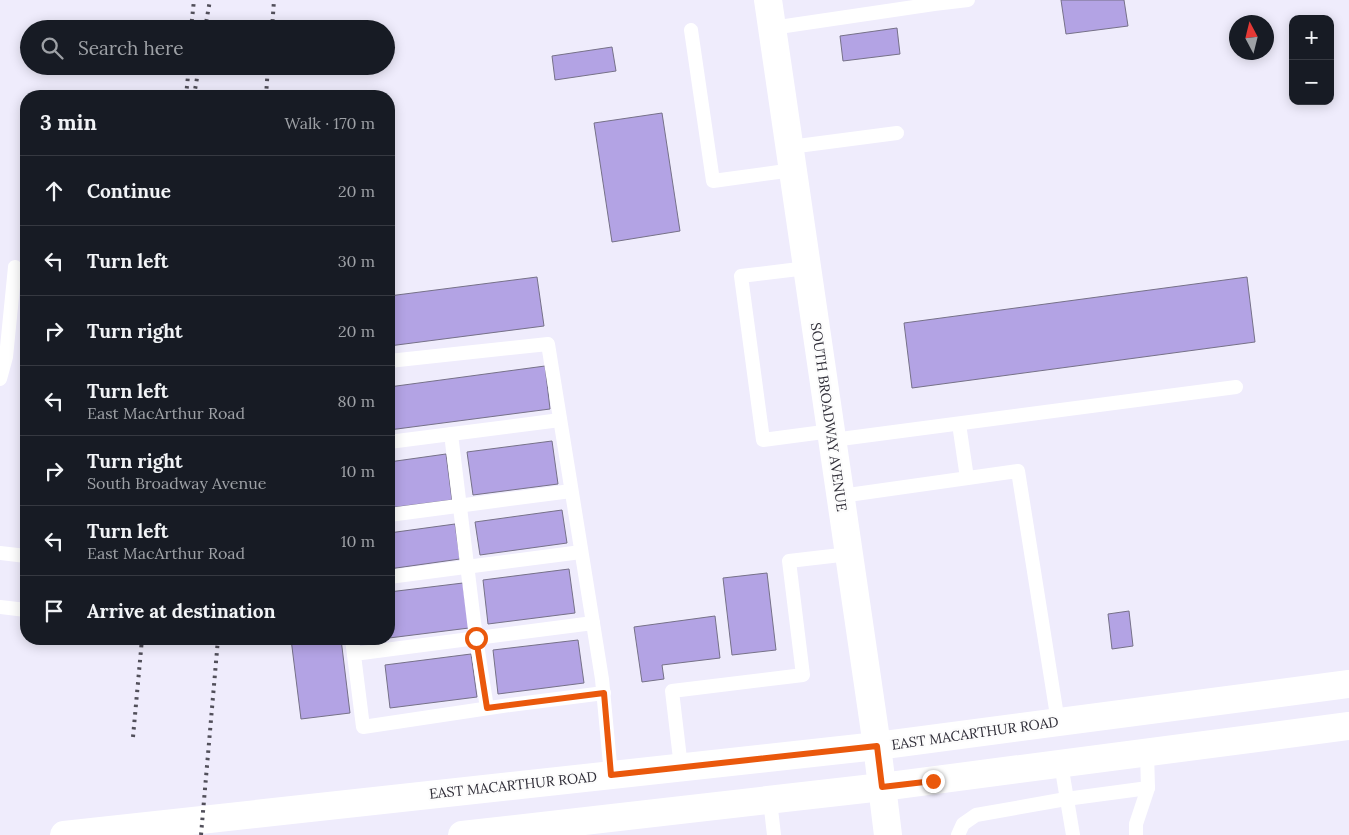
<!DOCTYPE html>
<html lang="en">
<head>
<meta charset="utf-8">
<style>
  body { margin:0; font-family:Lora,serif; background:#242831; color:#f1f3f6 }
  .controls { position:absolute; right:15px; top:15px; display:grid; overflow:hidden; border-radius:10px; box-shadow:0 2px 12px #0003 }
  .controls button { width:45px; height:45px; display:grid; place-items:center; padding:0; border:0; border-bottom:1px solid #363941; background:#171b24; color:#f1f3f6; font:25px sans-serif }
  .compass { position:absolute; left:1229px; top:15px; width:45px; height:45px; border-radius:50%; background:#171b24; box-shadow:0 2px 12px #0003; rotate:353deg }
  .stop { position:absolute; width:15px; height:15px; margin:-11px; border:4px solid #ea580c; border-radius:50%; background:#fff }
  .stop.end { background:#ea580c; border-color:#fff; box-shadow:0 1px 5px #0008 }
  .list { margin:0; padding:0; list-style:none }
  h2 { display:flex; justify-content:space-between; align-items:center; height:65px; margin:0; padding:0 20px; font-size:21px }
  h2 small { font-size:16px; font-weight:400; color:#9ea1a6 }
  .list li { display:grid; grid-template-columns:32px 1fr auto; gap:15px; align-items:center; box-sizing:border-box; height:70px; padding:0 20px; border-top:1px solid #363941 }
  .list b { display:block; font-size:19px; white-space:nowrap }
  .list p { margin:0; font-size:16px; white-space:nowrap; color:#9ea1a6 }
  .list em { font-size:16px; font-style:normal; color:#9ea1a6 }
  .icon { flex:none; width:28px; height:28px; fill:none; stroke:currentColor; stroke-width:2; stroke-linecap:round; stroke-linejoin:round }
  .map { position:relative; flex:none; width:1349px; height:835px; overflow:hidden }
  .search { position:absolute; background:#171b24; box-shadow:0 2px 12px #0003; left:20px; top:20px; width:375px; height:55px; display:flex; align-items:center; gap:12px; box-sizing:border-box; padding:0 18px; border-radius:28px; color:#9ea1a6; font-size:19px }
  .panel { position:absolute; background:#171b24; box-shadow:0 2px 12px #0003; left:20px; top:90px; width:375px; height:555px; border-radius:20px }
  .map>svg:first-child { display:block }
  .building { fill:#b3a3e4; stroke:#767188 }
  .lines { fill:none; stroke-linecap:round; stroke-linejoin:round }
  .service { stroke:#fff; stroke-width:14 }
  .tertiary { stroke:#fff; stroke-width:28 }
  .primary { stroke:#fff; stroke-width:28 }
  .rail { stroke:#514f5a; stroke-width:4; stroke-dasharray:2.5 5; stroke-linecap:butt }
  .route { stroke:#ea580c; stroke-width:6 }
  .labels { text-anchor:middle; stroke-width:4.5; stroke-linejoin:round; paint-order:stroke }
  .street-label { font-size:14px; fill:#2f2d37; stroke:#fcfcfc }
</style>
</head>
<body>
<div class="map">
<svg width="1349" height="835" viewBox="0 0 1349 835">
  <rect width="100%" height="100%" fill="#efecfc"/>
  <!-- building -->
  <g class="building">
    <polygon points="1061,0 1124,0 1128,26 1066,34"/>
    <polygon points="897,28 900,54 843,61 840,36"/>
    <polygon points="612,47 616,71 555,80 552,56"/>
    <polygon points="662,113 680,231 612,242 594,123"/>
    <polygon points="537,277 544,326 389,346 389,296"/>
    <polygon points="1247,277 1255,342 912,388 904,323"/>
    <polygon points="545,366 550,409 389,430 389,387"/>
    <polygon points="552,441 558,484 473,495 467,452"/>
    <polygon points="446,454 452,500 389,508 389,462"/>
    <polygon points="562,510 567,543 480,555 475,522"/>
    <polygon points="455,524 460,559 389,569 389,533"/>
    <polygon points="569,569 575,613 488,624 483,580"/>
    <polygon points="767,573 776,650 732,655 723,578"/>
    <polygon points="463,583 469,628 389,638 389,592"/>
    <polygon points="1129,611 1133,646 1112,649 1108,614"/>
    <polygon points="715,616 720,658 662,665 664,679 642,682 634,627"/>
    <polygon points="291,639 341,639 350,713 301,719"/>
    <polygon points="578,640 584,683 498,694 493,650"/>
    <polygon points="471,654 477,697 390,708 385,665"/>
  </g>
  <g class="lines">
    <!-- service -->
    <g class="service">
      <polyline points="772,28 934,4 968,0"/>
      <polyline points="691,30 713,181 793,170"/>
      <polyline points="790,147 897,133"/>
      <polyline points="807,268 741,276 763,440 831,431"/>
      <polyline points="389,361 548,344 602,679 611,775"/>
      <polyline points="0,379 6,357 15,267"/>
      <polyline points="959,424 967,478"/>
      <polyline points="451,434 476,638 487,708"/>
      <polyline points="833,440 1236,387"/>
      <polyline points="389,442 560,420"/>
      <polyline points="841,496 1018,471 1058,722"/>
      <polyline points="389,515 571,491"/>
      <polyline points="0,553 26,556"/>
      <polyline points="389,577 581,552"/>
      <polyline points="0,607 26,610"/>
      <polyline points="352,639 363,727 510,705 604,693"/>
      <polyline points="354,654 593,623"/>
      <polyline points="1061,764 1073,835"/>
      <polyline points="681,767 672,691 803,675 789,561 849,554"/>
      <polyline points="770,800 774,835"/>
      <polyline points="958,835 963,824 976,815 1066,799 1148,788"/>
      <polyline points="1136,835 1136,824 1148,788 1147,752"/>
    </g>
    <!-- tertiary -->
    <g class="tertiary">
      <polyline points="64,835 877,746 1349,684"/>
      <polyline points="462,835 882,787 1349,726"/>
    </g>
    <!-- primary -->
    <polyline class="primary" points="768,0 877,746 888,835"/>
    <!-- rail -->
    <g class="rail">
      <polyline points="191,29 194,0"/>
      <polyline points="205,29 210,0"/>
      <polyline points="272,29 274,0"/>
      <polyline points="186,96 189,66"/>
      <polyline points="194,96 199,66"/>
      <polyline points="266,96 268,66"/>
      <polyline points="133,737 142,639"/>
      <polyline points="201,835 218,639"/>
    </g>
  </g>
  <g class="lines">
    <!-- route -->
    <polyline class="route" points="476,638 487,708 604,693 611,775 877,746 882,787 933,781"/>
  </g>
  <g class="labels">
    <!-- street labels -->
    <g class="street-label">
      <text transform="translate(829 417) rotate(82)" y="5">SOUTH BROADWAY AVENUE</text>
      <text transform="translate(975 733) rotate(-8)" y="5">EAST MACARTHUR ROAD</text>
      <text transform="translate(513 785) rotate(-6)" y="5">EAST MACARTHUR ROAD</text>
    </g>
  </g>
</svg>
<div class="controls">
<button>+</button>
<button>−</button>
</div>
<svg class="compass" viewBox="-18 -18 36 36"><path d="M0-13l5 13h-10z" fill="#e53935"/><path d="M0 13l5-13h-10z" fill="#9ea1a6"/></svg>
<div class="stop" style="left:476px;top:638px"></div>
<div class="stop end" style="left:933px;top:781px"></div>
<div class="search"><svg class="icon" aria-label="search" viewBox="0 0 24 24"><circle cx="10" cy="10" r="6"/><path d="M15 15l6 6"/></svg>Search here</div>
<section class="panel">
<h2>3 min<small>Walk · 170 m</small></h2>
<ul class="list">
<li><svg class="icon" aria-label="ahead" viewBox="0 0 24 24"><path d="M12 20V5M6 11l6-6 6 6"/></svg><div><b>Continue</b></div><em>20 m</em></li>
<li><svg class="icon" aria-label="left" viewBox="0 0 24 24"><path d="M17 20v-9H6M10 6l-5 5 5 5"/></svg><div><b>Turn left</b></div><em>30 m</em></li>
<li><svg class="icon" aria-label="right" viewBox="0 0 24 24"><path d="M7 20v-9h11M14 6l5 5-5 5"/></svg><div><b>Turn right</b></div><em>20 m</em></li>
<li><svg class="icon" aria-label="left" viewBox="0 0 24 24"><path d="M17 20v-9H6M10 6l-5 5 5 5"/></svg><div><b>Turn left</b><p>East MacArthur Road</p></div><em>80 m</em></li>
<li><svg class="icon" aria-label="right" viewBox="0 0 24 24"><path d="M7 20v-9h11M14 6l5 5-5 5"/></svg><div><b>Turn right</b><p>South Broadway Avenue</p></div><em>10 m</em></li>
<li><svg class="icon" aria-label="left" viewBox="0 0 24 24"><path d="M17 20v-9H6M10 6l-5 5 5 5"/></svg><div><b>Turn left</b><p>East MacArthur Road</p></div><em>10 m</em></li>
<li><svg class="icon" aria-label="arrive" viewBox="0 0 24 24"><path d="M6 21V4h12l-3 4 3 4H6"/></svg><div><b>Arrive at destination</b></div></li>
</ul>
</section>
</div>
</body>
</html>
